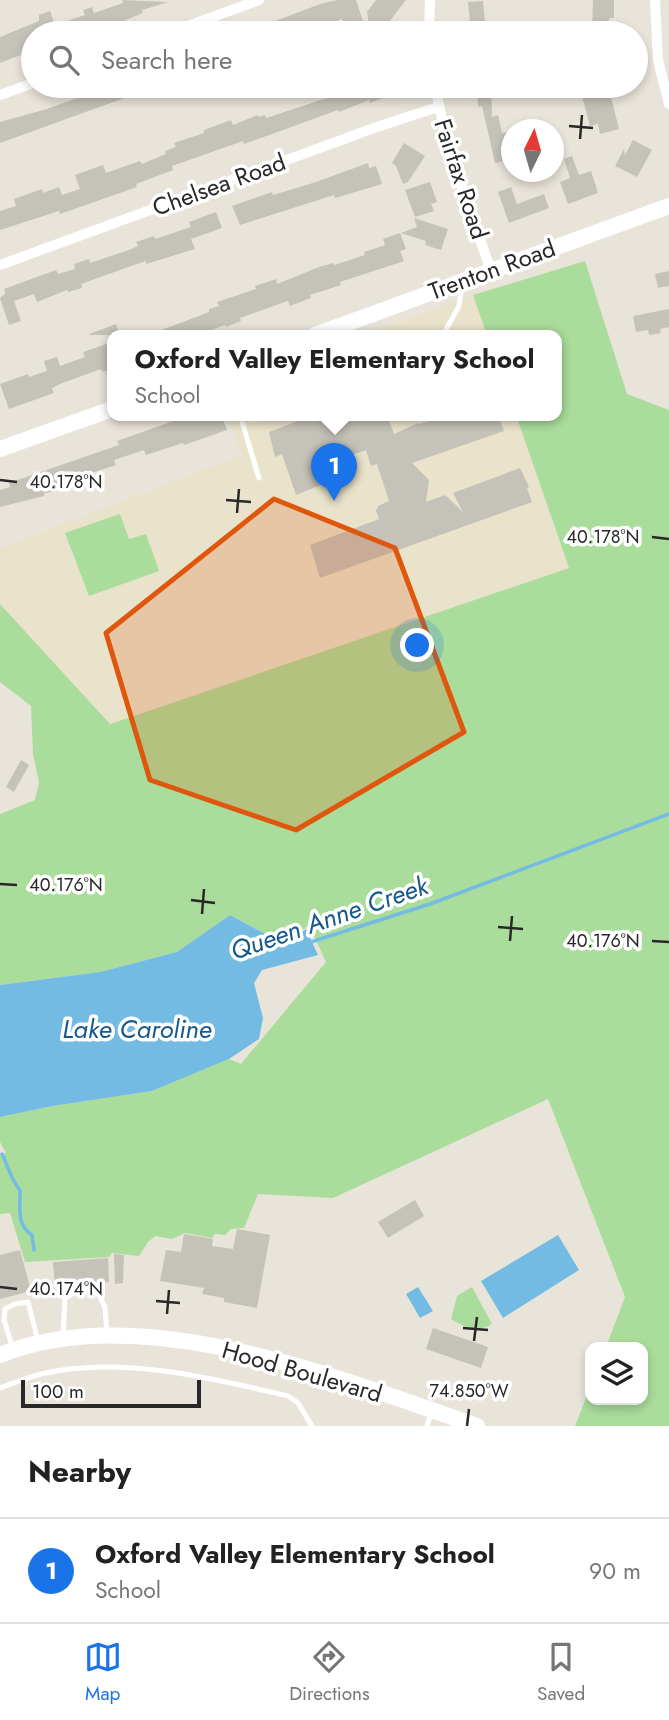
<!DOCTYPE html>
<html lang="en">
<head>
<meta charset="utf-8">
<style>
  body { margin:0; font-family:Jost,sans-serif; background:#f2f2f2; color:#222 }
  .controls { position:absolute; right:21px; bottom:21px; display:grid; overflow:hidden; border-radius:14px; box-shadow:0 4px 10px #0003 }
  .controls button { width:63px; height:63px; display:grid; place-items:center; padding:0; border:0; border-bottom:2px solid #e0e0e0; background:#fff; color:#222; font:35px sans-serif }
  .compass { position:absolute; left:501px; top:119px; width:63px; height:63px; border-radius:50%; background:#fff; box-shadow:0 4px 10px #0003; rotate:5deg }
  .scale { position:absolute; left:21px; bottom:18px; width:180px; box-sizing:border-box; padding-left:7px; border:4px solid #282828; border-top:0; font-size:19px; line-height:24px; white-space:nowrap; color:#282828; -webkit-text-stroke:5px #fff; paint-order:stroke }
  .you { position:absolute; left:418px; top:646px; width:24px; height:24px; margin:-18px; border:5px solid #fff; border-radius:50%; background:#1a73e8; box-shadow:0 0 0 10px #1a73e833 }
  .badge { display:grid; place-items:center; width:46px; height:46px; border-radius:50%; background:#1a73e8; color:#fff; font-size:23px; font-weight:700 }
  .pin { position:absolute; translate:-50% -58px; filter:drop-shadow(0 2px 4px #0008) }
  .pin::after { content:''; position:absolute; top:37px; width:24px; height:21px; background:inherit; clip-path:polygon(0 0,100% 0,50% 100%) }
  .popup { position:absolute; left:107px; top:330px; width:455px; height:91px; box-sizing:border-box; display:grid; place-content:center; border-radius:14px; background:#fff; filter:drop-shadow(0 2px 5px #0005); font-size:23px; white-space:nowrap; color:#767676 }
  .popup b { font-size:26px; color:#222 }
  .popup::after { content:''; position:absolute; left:50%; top:100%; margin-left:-14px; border:14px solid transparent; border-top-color:#fff }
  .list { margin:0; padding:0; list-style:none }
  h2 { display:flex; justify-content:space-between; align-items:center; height:91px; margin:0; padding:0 28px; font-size:30px }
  h2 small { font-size:23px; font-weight:400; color:#767676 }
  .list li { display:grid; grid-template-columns:46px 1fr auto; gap:21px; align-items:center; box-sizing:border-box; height:105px; padding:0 28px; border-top:2px solid #e0e0e0 }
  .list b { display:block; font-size:26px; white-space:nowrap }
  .list p { margin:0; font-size:23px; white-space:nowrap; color:#767676 }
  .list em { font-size:23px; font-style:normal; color:#767676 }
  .icon { flex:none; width:38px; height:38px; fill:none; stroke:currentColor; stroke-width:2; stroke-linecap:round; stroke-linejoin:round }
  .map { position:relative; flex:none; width:669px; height:1426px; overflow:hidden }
  .search { position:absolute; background:#fff; box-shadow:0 4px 10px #0003; left:21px; right:21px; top:21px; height:77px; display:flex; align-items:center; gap:18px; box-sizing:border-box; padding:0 24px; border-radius:38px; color:#767676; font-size:26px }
  .sheet { height:196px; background:#fff }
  nav { display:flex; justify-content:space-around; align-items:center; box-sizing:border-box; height:98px; border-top:2px solid #e0e0e0; background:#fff; font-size:19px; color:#767676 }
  nav a { display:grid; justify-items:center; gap:4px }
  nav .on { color:#1a73e8 }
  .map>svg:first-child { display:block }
  .education { fill:#eae3cb }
  .green { fill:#aadc9b }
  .water { fill:#74bbe4 }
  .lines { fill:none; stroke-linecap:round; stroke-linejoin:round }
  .stream { stroke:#74bbe4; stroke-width:3.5 }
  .building { fill:#c5c2b9 }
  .lane { stroke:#fff; stroke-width:5 }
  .street { stroke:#fff; stroke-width:10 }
  .secondary { stroke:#fff; stroke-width:16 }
  .marked { fill:#de570d; fill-opacity:0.2; stroke:#de570d; stroke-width:5; stroke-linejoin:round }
  .ticks { fill:none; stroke:#282828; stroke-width:2.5 }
  .labels { text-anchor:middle; stroke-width:7; stroke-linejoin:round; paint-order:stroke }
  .street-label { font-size:24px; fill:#282828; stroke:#fff }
  .water-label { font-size:26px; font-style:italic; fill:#17598d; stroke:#fff }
  .ticks-label { font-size:18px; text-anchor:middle; fill:#282828; stroke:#fff; stroke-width:7; stroke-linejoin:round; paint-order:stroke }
</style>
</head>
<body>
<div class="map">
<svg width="669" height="1426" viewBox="0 0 669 1426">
  <rect width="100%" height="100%" fill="#e9e4da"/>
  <!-- education -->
  <g class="education">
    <polygon points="473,295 487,335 364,335"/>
    <polygon points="227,415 516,415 569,568 110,724 0,604 0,548 242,455"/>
  </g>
  <!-- green -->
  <g class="green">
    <polygon points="585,261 627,394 669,410 669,1426 575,1426 590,1388 590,1400 643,1400 643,1347 606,1347 625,1297 548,1099 333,1198 258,1194 244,1228 231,1229 225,1235 215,1234 212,1238 185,1233 172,1239 155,1236 148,1242 139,1256 112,1253 109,1257 25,1262 10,1213 0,1214 0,1155 6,1153 0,1142 0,1117 53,1106 152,1091 229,1059 241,1064 326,962 309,925 284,944 230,915 177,952 100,972 0,985 0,814 35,800 39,782 33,754 31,706 0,682 0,604 110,724 569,568 516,415 556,415 556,335 487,335 473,295"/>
    <polygon points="120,514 129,539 146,534 159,571 89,596 65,533"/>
    <path d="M472,1287L492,1324C477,1333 466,1328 451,1319L457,1296Z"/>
  </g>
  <!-- water -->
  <g class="water">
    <polygon points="230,915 284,944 306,929 318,955 262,970 254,983 263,1018 259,1039 229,1059 152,1091 53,1106 0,1117 0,985 100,972 177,952"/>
    <polygon points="558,1235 579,1270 503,1318 481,1281"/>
    <polygon points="418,1287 433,1311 420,1318 406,1294"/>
  </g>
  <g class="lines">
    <!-- stream -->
    <g class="stream">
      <polyline points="308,943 430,904 669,814"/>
      <path d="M2,1154C8,1166 12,1182 20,1190C21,1206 15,1224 32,1235L34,1250"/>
    </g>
  </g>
  <!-- building -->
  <g class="building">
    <polygon points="122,0 168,2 142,10 143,13 93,33 33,33 33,50 0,63 0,37 39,21 39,15 50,11 55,25 85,15 83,10 92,7 94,13 123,3"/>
    <polygon points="338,0 356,0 363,21 345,27 342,19 301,33 243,33 323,3"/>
    <polygon points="376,0 406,0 389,22 390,33 375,33 374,24 369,25 367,12"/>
    <polygon points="593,0 614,0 614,18 609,18 610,33 592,33"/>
    <polygon points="483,1 486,33 471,33 468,2"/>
    <polygon points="110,86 155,87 0,143 0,122 47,109"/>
    <polygon points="353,86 412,86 370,103 369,100 339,112 338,110 244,144 243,141 172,166 173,170 136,184 137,187 60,214 59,211 0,230 0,211 16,206 14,199 42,189 43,193 59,187 62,195 80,189 75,175 103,165 106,173 140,161 142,164 166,154 165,151 176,147 174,143 204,133 204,130 231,120 233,125 258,115 259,117 265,115 266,118 354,89"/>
    <polygon points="477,86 491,86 492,117 498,115 502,133 508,132 512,159 495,163 482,106 478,107"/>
    <polygon points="594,86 621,86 623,94 611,97 619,129 600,134 598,124 590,126 580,89"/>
    <polygon points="633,140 652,150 637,177 615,166 624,149 625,155"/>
    <polygon points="404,143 425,156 408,182 403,184 396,166 392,163"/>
    <polygon points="572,156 579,175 591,171 598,193 568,204 560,182 570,178 564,159"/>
    <polygon points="368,163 369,168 376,166 382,184 335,198 334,195 240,225 232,206 272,192 273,195 316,182"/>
    <polygon points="430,182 437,202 431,204 434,211 415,217 405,190"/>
    <polygon points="511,187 517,204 544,194 549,208 509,223 498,192"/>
    <polygon points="216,212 222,228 191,239 195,249 146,264 146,261 134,265 81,284 82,288 68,292 67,290 37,302 34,294 14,301 21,321 9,325 0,298 5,294 4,289 56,270 58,274 75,269 74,264 89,259 90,263 129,250 138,246 136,242 154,236 155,239 191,227 189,222"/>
    <polygon points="414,218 448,229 441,250 425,245 426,241 401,233 417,227"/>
    <polygon points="400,233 406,249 400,251 404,261 340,282 341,285 310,295 311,298 290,306 288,301 240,318 241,321 226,327 225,325 196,335 154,335 154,333 209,312 209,309 219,306 217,302 256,289 255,286 276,279 277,284 319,267 333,263 334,265 365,255 364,252 385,245 383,239"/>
    <polygon points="669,271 669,286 658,288 655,274"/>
    <polygon points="669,309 669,327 660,329 661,333 649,335 648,330 636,332 633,316"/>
    <polygon points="116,324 120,335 90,335 89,334"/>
    <polygon points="112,342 112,369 102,372 101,369 60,384 52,388 54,393 9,409 0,384 28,374 29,377 47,371 44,361 57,357 60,366 85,357 83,352"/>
    <polygon points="190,415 221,415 227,430 184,445 183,443 146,455 144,450 114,460 116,465 79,477 80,481 44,494 44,496 0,507 0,490 10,487 9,483 119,445 117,441"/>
    <polygon points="314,415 387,415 394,434 418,423 419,424 436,419 435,415 498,415 504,431 412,463 429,480 426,502 445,495 463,512 453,493 520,468 529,487 527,488 532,502 320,578 310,545 379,519 376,511 378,506 389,501 377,464 371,466 366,450 337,460 343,476 296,495 282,454 275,457 269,432"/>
    <polygon points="21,760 29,765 14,792 6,787"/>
    <polygon points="415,1200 424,1216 388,1238 378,1222"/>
    <polygon points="237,1229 270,1235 257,1308 224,1302 224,1298 202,1294 204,1288 160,1281 166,1250 181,1252 184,1234 213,1239 212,1246 233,1249"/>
    <polygon points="20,1250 31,1291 0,1299 0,1255"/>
    <polygon points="114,1254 124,1255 123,1283 115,1284"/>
    <polygon points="108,1258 109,1282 94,1284 94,1279 71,1280 70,1285 55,1286 53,1262"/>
    <polygon points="433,1328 488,1347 481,1368 426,1349"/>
  </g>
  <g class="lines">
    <!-- lane -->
    <g class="lane">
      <polyline points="443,335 459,306 462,283"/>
      <polyline points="240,415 259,478"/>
      <path d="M242,415C249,421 256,420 264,417"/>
      <polyline points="63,1336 65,1298 83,1288 99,1295 105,1307 107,1334"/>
      <polyline points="13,1349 4,1320 5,1309 15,1304 28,1302 38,1341"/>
      <path d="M0,1388C13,1383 27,1378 41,1374C119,1355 212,1378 288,1396L298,1403L312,1426"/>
      <polyline points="427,1426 431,1413"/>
    </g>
    <!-- street -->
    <g class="street">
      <polyline points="655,0 658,60 669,104"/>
      <polyline points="169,33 259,0"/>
      <polyline points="429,33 430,0"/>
      <polyline points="435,86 448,147 491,271"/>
      <polyline points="0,95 33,83"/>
      <polyline points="0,265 374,128 438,107"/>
    </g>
    <!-- secondary -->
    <g class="secondary">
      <polyline points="315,335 669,206"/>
      <polyline points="0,449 112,409"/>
      <path d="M0,1355C141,1298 341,1379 477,1426"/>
    </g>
  </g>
  <!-- marked area -->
  <path class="marked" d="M274,499L395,548L464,732L296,830L150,780L106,633Z"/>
  <!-- ticks -->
  <path class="ticks" d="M569,126L593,128M580,139L582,115M0,480L17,482M226,500L251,502M237,513L239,489M652,537L669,539M0,884L17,885M191,900L215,903M202,914L204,889M498,927L523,929M510,941L512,916M652,941L669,942M0,1287L17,1289M156,1301L180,1303M167,1314L169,1290M463,1328L488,1330M474,1341L477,1317M467,1426L469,1409"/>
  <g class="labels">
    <!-- street labels -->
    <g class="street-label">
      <text transform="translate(461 179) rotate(72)" y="8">Fairfax Road</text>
      <text transform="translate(219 185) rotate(-20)" y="8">Chelsea Road</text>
      <text transform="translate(492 270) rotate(-20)" y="8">Trenton Road</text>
      <text transform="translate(302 1372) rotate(16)" y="8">Hood Boulevard</text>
    </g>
    <!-- water labels -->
    <g class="water-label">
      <text transform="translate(329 918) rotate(-19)" y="9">Queen Anne Creek</text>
      <text x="137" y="1038">Lake Caroline</text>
    </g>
  </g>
  <g class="ticks-label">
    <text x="66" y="488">40.178°N</text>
    <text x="603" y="543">40.178°N</text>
    <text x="66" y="891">40.176°N</text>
    <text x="603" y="947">40.176°N</text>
    <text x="66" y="1295">40.174°N</text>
    <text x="469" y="1397">74.850°W</text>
  </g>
</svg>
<div class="controls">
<button><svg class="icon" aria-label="layers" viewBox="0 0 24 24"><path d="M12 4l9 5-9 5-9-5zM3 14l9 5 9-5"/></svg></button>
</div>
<svg class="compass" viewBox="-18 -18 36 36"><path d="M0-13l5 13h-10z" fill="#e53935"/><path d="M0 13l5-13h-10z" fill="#767676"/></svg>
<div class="scale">100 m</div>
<div class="you"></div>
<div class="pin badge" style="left:334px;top:501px">1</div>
<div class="popup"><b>Oxford Valley Elementary School</b>School</div>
<div class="search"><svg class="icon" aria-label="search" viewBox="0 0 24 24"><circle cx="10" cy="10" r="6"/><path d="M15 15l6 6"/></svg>Search here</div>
</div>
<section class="sheet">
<h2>Nearby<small></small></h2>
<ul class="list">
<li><span class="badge">1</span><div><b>Oxford Valley Elementary School</b><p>School</p></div><em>90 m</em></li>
</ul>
</section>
<nav>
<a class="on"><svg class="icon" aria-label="map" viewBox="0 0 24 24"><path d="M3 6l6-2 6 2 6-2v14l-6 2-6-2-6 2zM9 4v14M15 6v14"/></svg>Map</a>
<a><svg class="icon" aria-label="directions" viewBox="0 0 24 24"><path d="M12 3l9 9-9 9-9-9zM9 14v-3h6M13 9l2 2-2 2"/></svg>Directions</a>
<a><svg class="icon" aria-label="saved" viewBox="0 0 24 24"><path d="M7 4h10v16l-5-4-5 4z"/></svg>Saved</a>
</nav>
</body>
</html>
